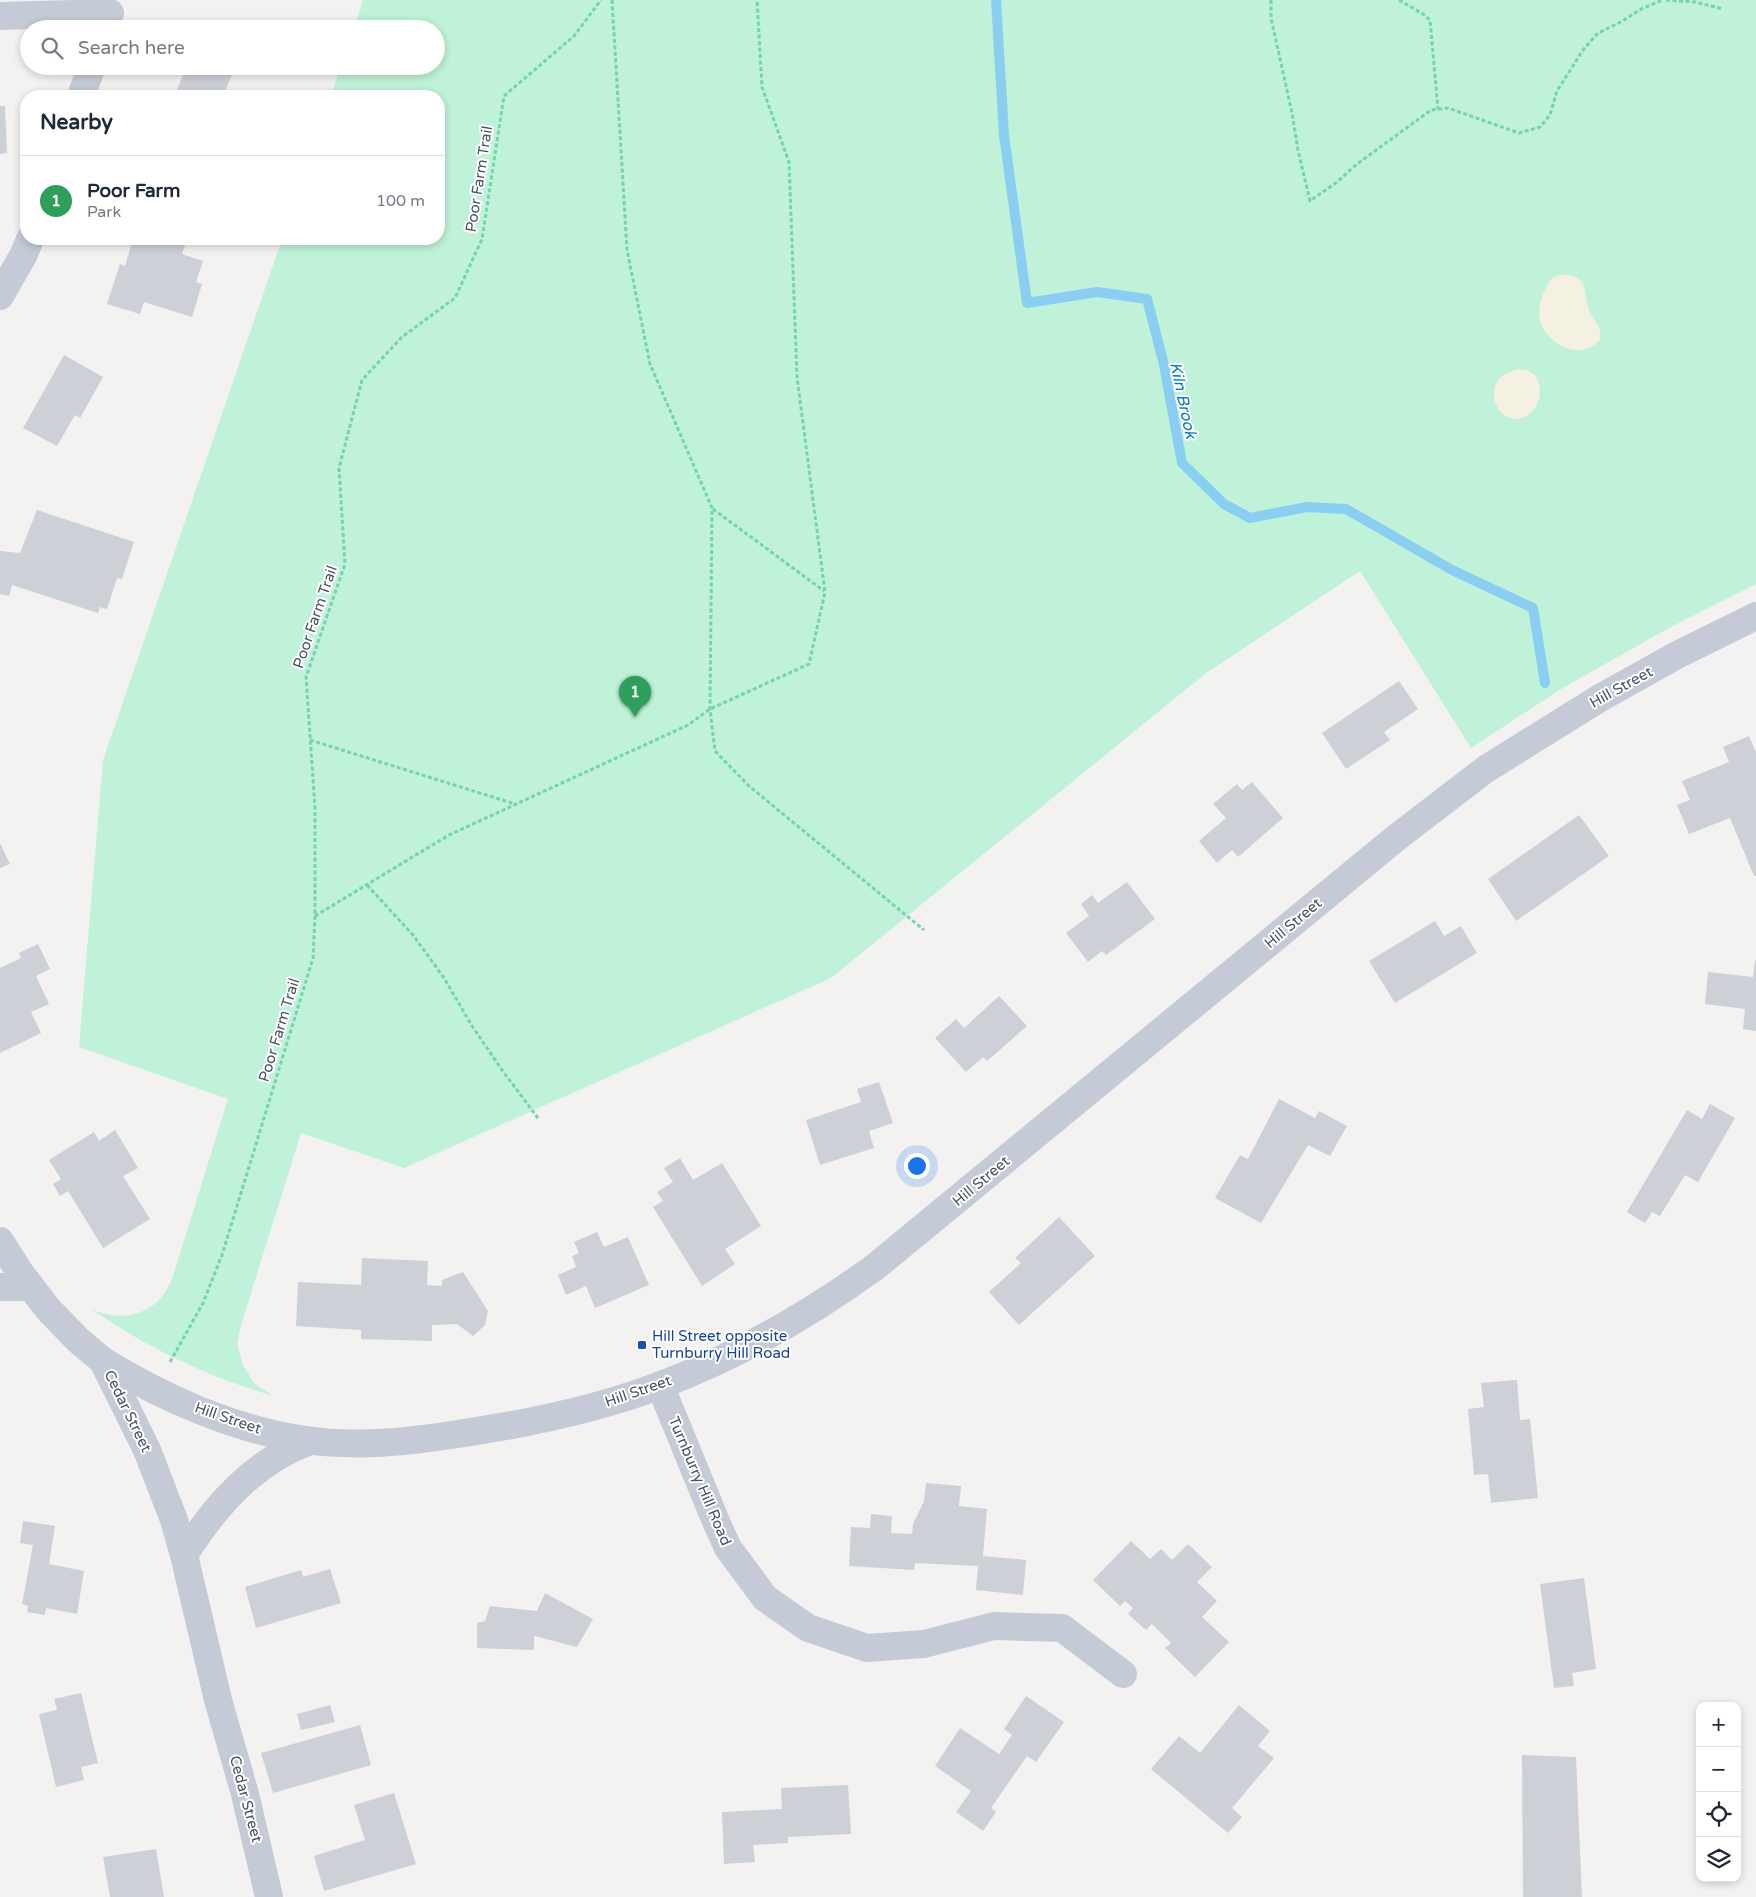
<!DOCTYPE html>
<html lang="en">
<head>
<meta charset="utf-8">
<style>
  body { margin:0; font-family:"Varela Round",sans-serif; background:#f6f6f7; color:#1f2937 }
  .controls { position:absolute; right:15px; bottom:15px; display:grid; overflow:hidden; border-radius:10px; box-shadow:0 2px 8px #0003 }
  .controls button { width:45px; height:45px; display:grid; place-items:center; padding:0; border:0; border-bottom:1px solid #e0e1e3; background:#fff; color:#1f2937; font:25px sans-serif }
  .you { position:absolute; left:916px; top:1165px; width:18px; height:18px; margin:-12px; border:4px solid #fff; border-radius:50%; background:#1a73e8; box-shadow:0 0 0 8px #1a73e833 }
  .badge { display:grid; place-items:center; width:32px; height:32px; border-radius:50%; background:#0f54f0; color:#fff; font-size:16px; font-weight:700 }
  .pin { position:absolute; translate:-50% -41px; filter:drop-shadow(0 1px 2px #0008) }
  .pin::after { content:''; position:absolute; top:26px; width:18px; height:15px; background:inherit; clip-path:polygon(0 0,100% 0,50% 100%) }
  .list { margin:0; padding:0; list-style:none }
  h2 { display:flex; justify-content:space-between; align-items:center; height:65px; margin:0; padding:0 20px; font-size:21px }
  h2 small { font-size:16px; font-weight:400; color:#747a83 }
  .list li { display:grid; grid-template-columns:32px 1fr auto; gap:15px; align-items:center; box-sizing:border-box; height:90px; padding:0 20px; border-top:1px solid #e0e1e3 }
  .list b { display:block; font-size:19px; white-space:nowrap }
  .list p { margin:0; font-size:16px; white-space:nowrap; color:#747a83 }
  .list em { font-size:16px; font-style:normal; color:#747a83 }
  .icon { flex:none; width:28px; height:28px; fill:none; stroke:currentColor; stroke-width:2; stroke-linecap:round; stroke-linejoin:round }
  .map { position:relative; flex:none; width:1756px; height:1897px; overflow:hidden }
  .search { position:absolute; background:#fff; box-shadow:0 2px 8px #0003; left:20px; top:20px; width:425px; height:55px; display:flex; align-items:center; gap:12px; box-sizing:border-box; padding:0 18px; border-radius:28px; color:#747a83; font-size:19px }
  .panel { position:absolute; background:#fff; box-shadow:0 2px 8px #0003; left:20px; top:90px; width:425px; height:155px; border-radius:20px }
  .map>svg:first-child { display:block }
  .green { fill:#bff2d9 }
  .sand { fill:#f5f1e2 }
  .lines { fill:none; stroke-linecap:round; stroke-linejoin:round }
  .stream { stroke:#8acef1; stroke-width:10 }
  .building { fill:#cdd0d7 }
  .path { stroke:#74d3b0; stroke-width:3; stroke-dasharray:4 2.5; stroke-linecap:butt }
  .minor { stroke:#c5cbd6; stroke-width:28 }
  .transit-dot { fill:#1a4fb4; stroke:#fff; stroke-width:2 }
  .labels { text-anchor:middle; stroke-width:4; stroke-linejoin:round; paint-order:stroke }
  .street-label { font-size:15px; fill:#485160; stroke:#fff }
  .transit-label { font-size:15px; fill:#164399; stroke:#fff; text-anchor:start }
  .water-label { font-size:16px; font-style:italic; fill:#047ab7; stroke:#fff }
</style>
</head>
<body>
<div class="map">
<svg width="1756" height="1897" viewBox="0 0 1756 1897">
  <rect width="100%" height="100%" fill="#f4f2f1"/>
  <!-- green -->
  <path class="green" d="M363,0H1756V584L1669,628L1561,689L1471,748L1360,571L1205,674L831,978L404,1168L301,1133L241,1325L237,1344L243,1365L254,1383L274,1396C205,1376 150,1349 91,1309C114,1320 142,1318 160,1299C165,1293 169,1285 172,1279L228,1099L79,1047L103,760L282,239H439V96H331L341,66H436V29H354Z"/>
  <!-- sand -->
  <g class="sand">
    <path d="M1560,275C1592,273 1581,294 1590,312C1596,325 1601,323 1600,340C1583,357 1561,351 1547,334C1545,331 1542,328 1541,324C1537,313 1540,300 1545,290C1549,282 1551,277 1560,275Z"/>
    <path d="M1516,370C1554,365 1543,428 1509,418C1508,418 1503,414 1503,414C1492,405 1490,386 1502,376C1506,373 1511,372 1516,370Z"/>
  </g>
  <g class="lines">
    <!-- stream -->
    <polyline class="stream" points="996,0 1004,135 1027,303 1097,292 1147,299 1164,365 1182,463 1224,504 1250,518 1307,507 1346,509 1452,570 1533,608 1545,683"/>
  </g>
  <!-- building -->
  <g class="building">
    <polygon points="186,66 228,66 228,68 234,70 223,96 184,96 176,93"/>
    <polygon points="0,106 5,106 7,153 0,154"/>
    <polygon points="133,239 187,239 182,254 203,261 196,282 202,284 192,317 144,302 140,314 107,304 120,264 125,266"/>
    <polygon points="64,355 103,377 80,418 75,415 57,446 23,428"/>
    <polygon points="37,510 134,542 122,579 117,578 107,609 100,607 98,613 12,585 9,596 0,594 0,551 20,553"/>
    <polygon points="1399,681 1418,709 1384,732 1390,740 1346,769 1322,733"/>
    <polygon points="1749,736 1756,753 1756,876 1754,876 1730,818 1689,834 1677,805 1690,800 1682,781 1729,762 1723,747"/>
    <polygon points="1252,782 1283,818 1238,857 1232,850 1217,863 1199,841 1226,818 1213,804 1237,784 1242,790"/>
    <polygon points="1579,815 1609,856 1516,921 1488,879"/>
    <polygon points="0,843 10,864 0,868"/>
    <polygon points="1127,882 1155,919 1106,955 1102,951 1088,962 1066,933 1089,916 1081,904 1092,895 1098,903"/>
    <polygon points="1435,921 1444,936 1461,926 1477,953 1395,1003 1369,961"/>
    <polygon points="38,944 50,969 36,976 49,1004 31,1012 41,1033 0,1053 0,968 21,958 19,953"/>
    <polygon points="1755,960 1756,960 1756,1031 1743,1029 1745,1009 1705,1004 1708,972 1753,977"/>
    <polygon points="999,996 1027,1026 987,1061 983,1057 966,1072 935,1038 956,1019 964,1028"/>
    <polygon points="879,1082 893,1123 869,1131 874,1148 820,1165 806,1120 861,1102 857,1089"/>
    <polygon points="1279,1099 1315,1118 1319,1111 1347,1126 1330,1156 1308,1145 1261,1223 1215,1198 1240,1155 1248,1159"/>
    <polygon points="1710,1104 1735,1118 1698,1182 1685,1175 1660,1216 1652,1212 1645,1223 1627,1212 1687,1110 1702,1119"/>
    <polygon points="115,1130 138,1168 123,1176 150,1219 103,1248 68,1191 60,1196 53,1184 61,1179 49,1160 94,1132 99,1141"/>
    <polygon points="680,1158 693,1180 722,1163 761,1226 725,1249 735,1264 702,1286 653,1207 663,1201 657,1192 673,1182 664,1168"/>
    <polygon points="1059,1217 1095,1256 1019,1325 989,1292 1021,1263 1015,1258"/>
    <polygon points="597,1232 604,1247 628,1237 649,1285 595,1308 586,1286 566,1295 558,1275 576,1267 572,1256 579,1253 574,1242"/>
    <polygon points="362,1258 428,1261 427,1285 442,1286 442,1280 463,1272 488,1311 485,1325 473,1336 457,1324 432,1325 432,1341 361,1339 361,1330 296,1326 298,1282 361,1285"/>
    <polygon points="1517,1380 1520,1420 1530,1419 1538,1498 1491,1503 1488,1474 1474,1475 1468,1409 1484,1407 1481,1383"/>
    <polygon points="926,1483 961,1486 959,1506 987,1509 983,1556 1026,1560 1023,1595 976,1590 978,1566 915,1563 914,1570 849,1566 851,1527 870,1528 871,1514 892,1516 891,1533 912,1534 913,1524 924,1501"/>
    <polygon points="23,1521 55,1526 49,1564 84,1571 77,1614 46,1608 45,1615 27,1612 28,1606 22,1604 33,1545 20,1543"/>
    <polygon points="1131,1541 1150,1559 1161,1549 1172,1560 1188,1544 1212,1567 1197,1582 1217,1601 1202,1617 1229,1642 1195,1677 1165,1648 1171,1643 1152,1624 1146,1630 1128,1614 1133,1608 1125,1601 1120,1606 1093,1580"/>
    <polygon points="330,1569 341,1603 256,1628 245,1587 301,1570 303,1577"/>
    <polygon points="1584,1578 1596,1669 1572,1673 1574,1686 1554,1688 1540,1584"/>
    <polygon points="545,1593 593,1619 577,1647 534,1636 534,1650 477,1648 477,1623 485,1621 490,1606 537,1611"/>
    <polygon points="81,1693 98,1763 81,1767 84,1780 56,1787 39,1714 57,1710 54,1699"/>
    <polygon points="1026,1696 1064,1722 1036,1762 1027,1756 991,1808 996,1812 983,1831 956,1812 971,1791 935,1766 960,1728 999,1754 1012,1735 1004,1729"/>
    <polygon points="330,1705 335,1722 301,1730 297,1714"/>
    <polygon points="1239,1705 1270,1731 1258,1746 1274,1758 1232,1808 1242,1817 1228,1833 1151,1769 1179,1736 1200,1753"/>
    <polygon points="360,1725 371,1765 273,1793 261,1753"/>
    <polygon points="1522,1755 1576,1757 1582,1897 1523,1897"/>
    <polygon points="848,1785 851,1834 788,1837 788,1843 753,1845 755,1862 724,1864 722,1812 782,1809 781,1788"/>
    <polygon points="394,1793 416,1864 324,1891 314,1856 365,1840 354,1805"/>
    <polygon points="156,1849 164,1897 110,1897 103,1857"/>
  </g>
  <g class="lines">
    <!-- path -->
    <g class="path">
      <polyline points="612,0 627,250 650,364 712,508 710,709 715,751 749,786 924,930"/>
      <polyline points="1271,0 1271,18 1292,113 1298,150 1310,201 1337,182 1357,164 1431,110 1448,108 1519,133 1540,127 1550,115 1557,91 1583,50 1598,33 1621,22 1641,9 1663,0"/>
      <polyline points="1399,0 1423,14 1430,20 1438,109"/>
      <polyline points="1666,0 1695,2 1723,9"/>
      <polyline points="713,509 824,591"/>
      <polyline points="310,740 515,804"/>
      <polyline points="367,885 413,935 444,978 472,1026 502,1070 538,1118"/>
      <polyline points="315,916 449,835 688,725 710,709 809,664 825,592 797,377 789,162 762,87 757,0"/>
      <polyline points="170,1362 203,1303 222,1255 313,958 315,916 315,808 306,677 345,564 339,468 362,380 402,337 455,298 482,239 504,96 574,36 601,0"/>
    </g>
    <!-- minor -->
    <g class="minor">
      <polyline points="0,16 110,13"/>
      <polyline points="81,96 92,66"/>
      <polyline points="0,296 24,254 30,239"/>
      <polyline points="0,1241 21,1274 48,1309 78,1340 103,1361 147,1450 174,1520 184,1555 218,1700 245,1794 269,1897"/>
      <polyline points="0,1287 31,1287"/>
      <path d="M103,1361C161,1397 231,1428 299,1439C353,1448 410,1442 464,1433C531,1423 598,1409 661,1385C737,1356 809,1315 875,1267L1396,838L1486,769L1600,698L1677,655L1756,616"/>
      <polyline points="660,1385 717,1524 728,1548 765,1598 808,1628 867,1648 924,1644 994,1626 1062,1628 1123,1674"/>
      <path d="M184,1555C215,1506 254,1461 310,1441"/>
    </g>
  </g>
  <!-- markers -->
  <rect class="transit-dot" x="637" y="1340" width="10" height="10" rx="2.5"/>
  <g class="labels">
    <!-- street labels -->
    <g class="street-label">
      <text transform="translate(479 179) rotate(-81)" y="5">Poor Farm Trail</text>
      <text transform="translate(315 617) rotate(-71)" y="5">Poor Farm Trail</text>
      <text transform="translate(1621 687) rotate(-29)" y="5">Hill Street</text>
      <text transform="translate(1293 923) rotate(-40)" y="5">Hill Street</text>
      <text transform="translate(279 1030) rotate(-73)" y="5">Poor Farm Trail</text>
      <text transform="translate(981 1181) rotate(-40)" y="5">Hill Street</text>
      <text transform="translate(638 1391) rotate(-19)" y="5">Hill Street</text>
      <text transform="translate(128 1411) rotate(64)" y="5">Cedar Street</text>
      <text transform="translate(228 1418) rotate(19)" y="5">Hill Street</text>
      <text transform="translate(700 1481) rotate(67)" y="5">Turnburry Hill Road</text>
      <text transform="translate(246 1799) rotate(75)" y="5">Cedar Street</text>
    </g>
    <!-- transit labels -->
    <g class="transit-label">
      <text x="652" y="1341">Hill Street opposite<tspan x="652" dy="17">Turnburry Hill Road</tspan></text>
    </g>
    <!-- water labels -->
    <g class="water-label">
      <text transform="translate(1184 400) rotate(78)" y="6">Kiln Brook</text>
    </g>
  </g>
</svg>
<div class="controls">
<button>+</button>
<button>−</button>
<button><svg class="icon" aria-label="locate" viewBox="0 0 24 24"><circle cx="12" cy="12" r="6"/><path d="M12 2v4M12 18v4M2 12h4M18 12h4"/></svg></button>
<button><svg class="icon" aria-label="layers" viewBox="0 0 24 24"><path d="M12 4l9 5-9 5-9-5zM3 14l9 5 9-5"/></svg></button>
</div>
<div class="you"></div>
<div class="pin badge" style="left:635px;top:717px;background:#2e9e5b">1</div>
<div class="search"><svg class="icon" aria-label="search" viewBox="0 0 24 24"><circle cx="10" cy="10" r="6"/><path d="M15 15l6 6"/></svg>Search here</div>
<section class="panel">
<h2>Nearby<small></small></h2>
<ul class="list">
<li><span class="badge" style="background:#2e9e5b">1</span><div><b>Poor Farm</b><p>Park</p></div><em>100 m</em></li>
</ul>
</section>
</div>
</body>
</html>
